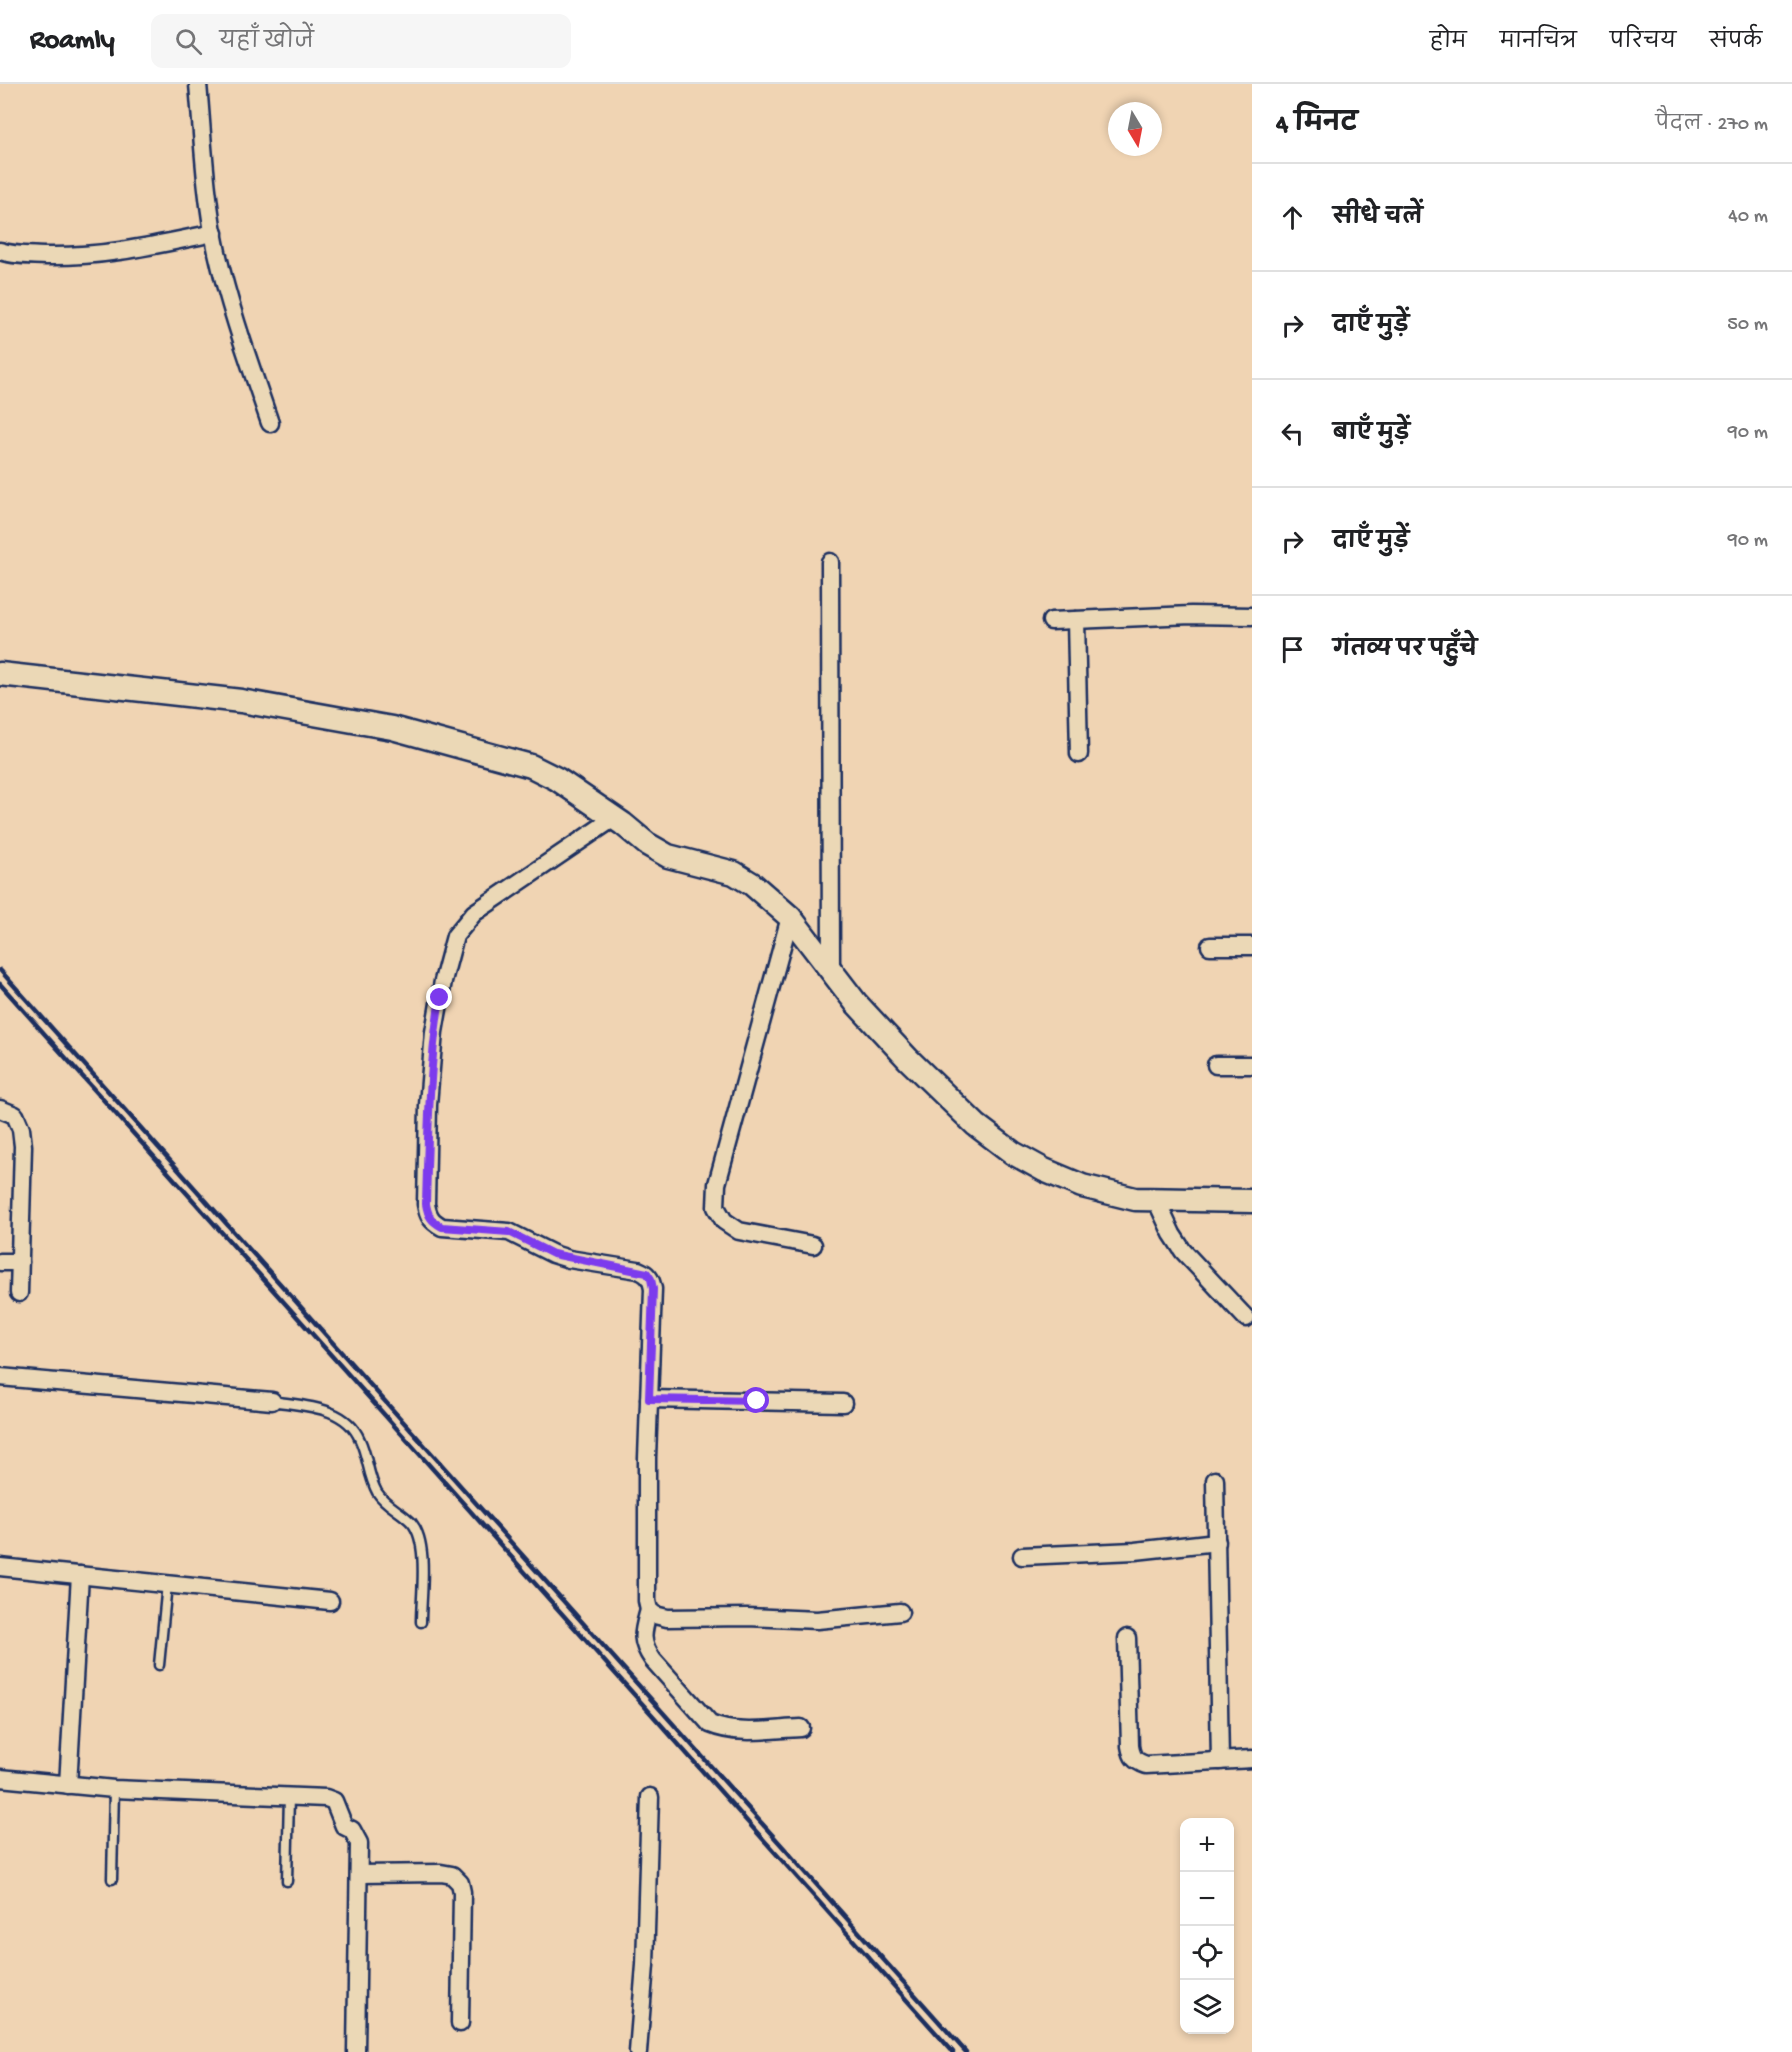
<!DOCTYPE html>
<html lang="hi">
<head>
<meta charset="utf-8">
<style>
  body { margin:0; font-family:"Gochi Hand","Playpen Sans Deva",sans-serif; background:#f6f6f6; color:#202124 }
  .controls { position:absolute; right:18px; bottom:18px; display:grid; overflow:hidden; border-radius:12px; box-shadow:0 3px 9px #0003 }
  .controls button { width:54px; height:54px; display:grid; place-items:center; padding:0; border:0; border-bottom:2px solid #e0e0e0; background:#fff; color:#202124; font:30px sans-serif }
  .compass { position:absolute; left:1108px; top:18px; width:54px; height:54px; border-radius:50%; background:#fff; box-shadow:0 3px 9px #0003; rotate:170deg }
  .stop { position:absolute; width:18px; height:18px; margin:-14px; border:4px solid #7c3aed; border-radius:50%; background:#fff }
  .stop.end { background:#7c3aed; border-color:#fff; box-shadow:0 2px 6px #0008 }
  .list { margin:0; padding:0; list-style:none }
  h2 { display:flex; justify-content:space-between; align-items:center; height:78px; margin:0; padding:0 24px; font-size:26px }
  h2 small { font-size:20px; font-weight:400; color:#757577 }
  .list li { display:grid; grid-template-columns:39px 1fr auto; gap:18px; align-items:center; box-sizing:border-box; height:108px; padding:0 24px; border-top:2px solid #e0e0e0 }
  .list b { display:block; font-size:22px; white-space:nowrap }
  .list em { font-size:20px; font-style:normal; color:#757577 }
  .icon { flex:none; width:33px; height:33px; fill:none; stroke:currentColor; stroke-width:2; stroke-linecap:round; stroke-linejoin:round }
  .map { position:relative; flex:none; width:1252px; height:1968px; overflow:hidden }
  header { display:flex; align-items:center; gap:36px; box-sizing:border-box; height:84px; padding:0 30px; background:#fff; border-bottom:2px solid #e0e0e0 }
  header strong { font-size:28px }
  nav { display:flex; gap:33px; margin-inline-start:auto; font-size:21px }
  .search { width:420px; height:54px; background:#f6f6f6; display:flex; align-items:center; gap:15px; box-sizing:border-box; padding:0 21px; border-radius:12px; color:#757577; font-size:22px }
  main { display:flex }
  aside { flex:1; background:#fff }
  .map>svg:first-child { display:block }
  .lines { fill:none; stroke-linecap:round; stroke-linejoin:round }
  .lane-casing { stroke:#1b2f5e; stroke-width:13 }
  .street-casing { stroke:#1b2f5e; stroke-width:21 }
  .secondary-casing { stroke:#1b2f5e; stroke-width:27 }
  .lane { stroke:#ebd8b6; stroke-width:8 }
  .street { stroke:#ebd8b6; stroke-width:16 }
  .secondary { stroke:#ebd8b6; stroke-width:22 }
  .rail { stroke:#1b2f5e; stroke-width:4.5 }
  .route { stroke:#7c3aed; stroke-width:8 }
</style>
</head>
<body>
<header>
<strong>Roamly</strong>
<div class="search"><svg class="icon" aria-label="search" viewBox="0 0 24 24"><circle cx="10" cy="10" r="6"/><path d="M15 15l6 6"/></svg>यहाँ खोजें</div>
<nav><a>होम</a><a>मानचित्र</a><a>परिचय</a><a>संपर्क</a></nav>
</header>
<main>
<div class="map">
<svg width="1252" height="1968" viewBox="0 0 1252 1968">
  <rect width="100%" height="100%" fill="#f0d4b3"/>
  <filter id="ink" filterUnits="userSpaceOnUse"><feTurbulence type="fractalNoise" baseFrequency=".0167" numOctaves="2"/><feDisplacementMap in="SourceGraphic" scale="12" xChannelSelector="R" yChannelSelector="G"/><feConvolveMatrix kernelMatrix="1 2 1 2 8 2 1 2 1" color-interpolation-filters="sRGB"/></filter>
  <g filter="url(#ink)">
    <g class="lines">
      <!-- lane casing -->
      <g class="lane-casing">
        <g id="lane">
          <path d="M272,1317C303,1322 346,1322 360,1356C368,1373 368,1392 377,1408C386,1422 401,1427 412,1439C429,1460 421,1511 421,1538"/>
          <polyline points="159,1581 167,1500"/>
          <polyline points="112,1795 114,1705"/>
          <polyline points="287,1797 289,1712"/>
        </g>
      </g>
      <!-- street casing -->
      <g class="street-casing">
        <g id="street">
          <path d="M198,0C203,56 205,113 217,168C230,226 251,283 270,339"/>
          <path d="M0,167C14,172 31,171 46,172C106,173 155,161 214,149"/>
          <polyline points="830,478 831,885"/>
          <polyline points="1076,536 1079,670"/>
          <polyline points="1051,537 1191,531 1252,532"/>
          <path d="M614,734L474,829L455,852L443,897L434,948L428,1021L426,1120C428,1132 431,1137 442,1143L509,1148L553,1170L569,1175L638,1186C648,1190 651,1194 653,1205L647,1374V1517L649,1526L655,1531L667,1534L747,1533L817,1536L900,1528"/>
          <polyline points="790,833 717,1100 716,1123 724,1137 739,1147 813,1161"/>
          <polyline points="1210,862 1252,862"/>
          <polyline points="1216,981 1252,981"/>
          <polyline points="0,1025 15,1031 21,1045 23,1062 19,1209"/>
          <polyline points="1156,1116 1172,1150 1183,1167 1246,1234"/>
          <polyline points="0,1178 20,1178"/>
          <polyline points="0,1293 272,1317"/>
          <polyline points="649,1315 843,1319"/>
          <polyline points="1215,1396 1220,1677"/>
          <polyline points="1022,1472 1135,1467 1217,1458"/>
          <polyline points="0,1483 330,1517"/>
          <path d="M649,1526C643,1548 639,1556 653,1576L710,1640C738,1652 772,1645 801,1644"/>
          <path d="M1127,1554L1130,1662C1132,1674 1135,1677 1146,1681L1252,1675"/>
          <polyline points="0,1694 114,1705 326,1714 334,1717 344,1742 352,1746 359,1759 356,1968"/>
          <polyline points="68,1701 80,1491"/>
          <polyline points="359,1790 441,1789 452,1791 460,1799 462,1808 460,1939"/>
          <polyline points="638,1968 645,1881 650,1713"/>
        </g>
      </g>
      <!-- secondary casing -->
      <g class="secondary-casing">
        <polyline id="secondary" points="0,590 241,617 392,644 531,682 557,695 623,740 647,760 668,772 734,789 752,800 790,833 856,919 908,975 976,1041 1013,1069 1044,1086 1082,1102 1135,1115 1252,1117"/>
      </g>
      <!-- lane -->
      <use href="#lane" class="lane"/>
      <!-- street -->
      <use href="#street" class="street"/>
      <!-- secondary -->
      <use href="#secondary" class="secondary"/>
      <!-- rail -->
      <g class="rail">
        <polyline points="0,886 966,1968"/>
        <polyline points="0,900 953,1968"/>
      </g>
    </g>
  </g>
  <g class="lines" filter="url(#ink)">
    <!-- route -->
    <path class="route" d="M440,914C429,982 428,1051 426,1120C428,1132 431,1137 442,1143L509,1148L553,1170L647,1189L651,1195L653,1205L649,1315L757,1317"/>
  </g>
</svg>
<div class="controls">
<button>+</button>
<button>−</button>
<button><svg class="icon" aria-label="locate" viewBox="0 0 24 24"><circle cx="12" cy="12" r="6"/><path d="M12 2v4M12 18v4M2 12h4M18 12h4"/></svg></button>
<button><svg class="icon" aria-label="layers" viewBox="0 0 24 24"><path d="M12 4l9 5-9 5-9-5zM3 14l9 5 9-5"/></svg></button>
</div>
<svg class="compass" viewBox="-18 -18 36 36"><path d="M0-13l5 13h-10z" fill="#e53935"/><path d="M0 13l5-13h-10z" fill="#757577"/></svg>
<div class="stop" style="left:757px;top:1317px"></div>
<div class="stop end" style="left:440px;top:914px"></div>
</div>
<aside>
<h2>4 मिनट<small>पैदल · 270 m</small></h2>
<ul class="list">
<li><svg class="icon" aria-label="ahead" viewBox="0 0 24 24"><path d="M12 20V5M6 11l6-6 6 6"/></svg><div><b>सीधे चलें</b></div><em>40 m</em></li>
<li><svg class="icon" aria-label="right" viewBox="0 0 24 24"><path d="M7 20v-9h11M14 6l5 5-5 5"/></svg><div><b>दाएँ मुड़ें</b></div><em>50 m</em></li>
<li><svg class="icon" aria-label="left" viewBox="0 0 24 24"><path d="M17 20v-9H6M10 6l-5 5 5 5"/></svg><div><b>बाएँ मुड़ें</b></div><em>90 m</em></li>
<li><svg class="icon" aria-label="right" viewBox="0 0 24 24"><path d="M7 20v-9h11M14 6l5 5-5 5"/></svg><div><b>दाएँ मुड़ें</b></div><em>90 m</em></li>
<li><svg class="icon" aria-label="arrive" viewBox="0 0 24 24"><path d="M6 21V4h12l-3 4 3 4H6"/></svg><div><b>गंतव्य पर पहुँचे</b></div></li>
</ul>
</aside>
</main>
</body>
</html>
